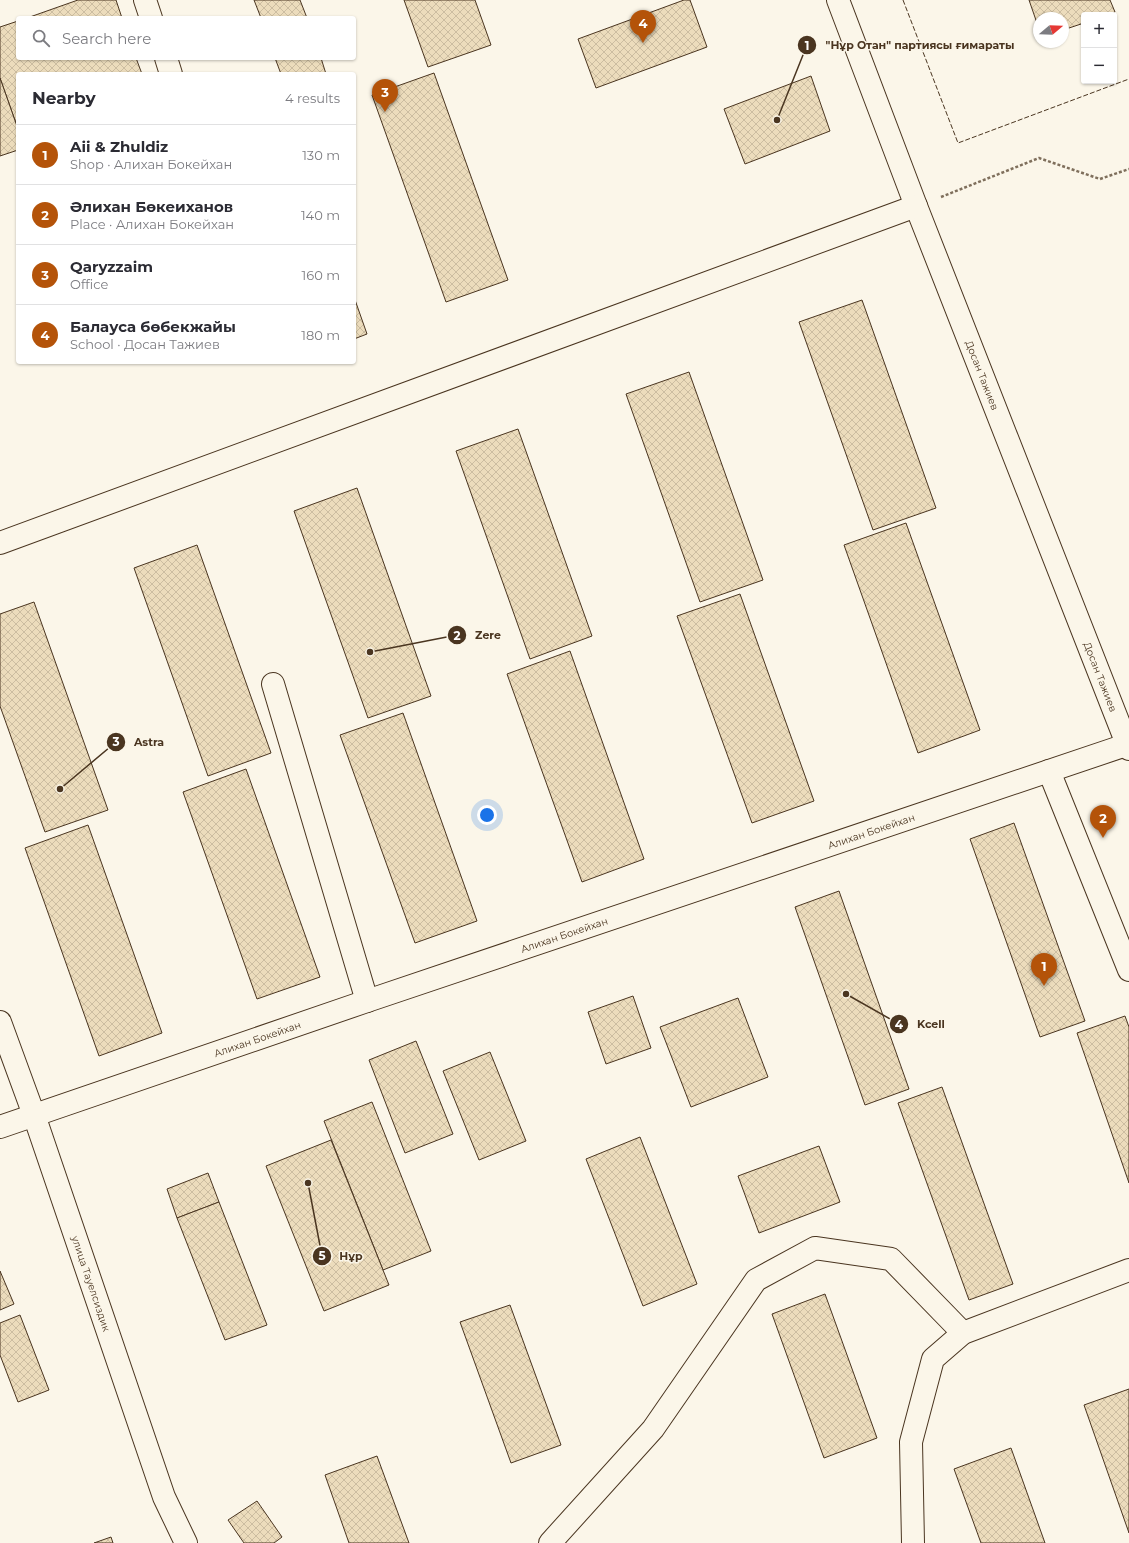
<!DOCTYPE html>
<html lang="en">
<head>
<meta charset="utf-8">
<style>
  body { margin:0; font-family:Montserrat,sans-serif; background:#f7f7f7; color:#2b2b33 }
  .controls { position:absolute; right:12px; top:12px; display:grid; overflow:hidden; border-radius:4px; box-shadow:0 1px 3px #0004 }
  .controls button { width:36px; height:36px; display:grid; place-items:center; padding:0; border:0; border-bottom:1px solid #e1e1e2; background:#fff; color:#2b2b33; font:20px sans-serif }
  .compass { position:absolute; left:1033px; top:12px; width:36px; height:36px; border-radius:50%; background:#fff; box-shadow:0 1px 3px #0004; rotate:71deg }
  .you { position:absolute; left:487px; top:815px; width:14px; height:14px; margin:-10px; border:3px solid #fff; border-radius:50%; background:#1a73e8; box-shadow:0 0 0 6px #1a73e833 }
  .badge { display:grid; place-items:center; width:26px; height:26px; border-radius:50%; background:#b45309; color:#fff; font-size:13px; font-weight:700 }
  .pin { position:absolute; translate:-50% -33px; filter:drop-shadow(0 1px 2px #0008) }
  .pin::after { content:''; position:absolute; top:21px; width:14px; height:12px; background:inherit; clip-path:polygon(0 0,100% 0,50% 100%) }
  .list { margin:0; padding:0; list-style:none }
  h2 { display:flex; justify-content:space-between; align-items:center; height:52px; margin:0; padding:0 16px; font-size:17px }
  h2 small { font-size:13px; font-weight:400; color:#7c7c81 }
  .list li { display:grid; grid-template-columns:26px 1fr auto; gap:12px; align-items:center; box-sizing:border-box; height:60px; padding:0 16px; border-top:1px solid #e1e1e2 }
  .list b { display:block; font-size:15px; white-space:nowrap }
  .list p { margin:0; font-size:13px; white-space:nowrap; color:#7c7c81 }
  .list em { font-size:13px; font-style:normal; color:#7c7c81 }
  .icon { flex:none; width:22px; height:22px; fill:none; stroke:currentColor; stroke-width:2; stroke-linecap:round; stroke-linejoin:round }
  .map { position:relative; flex:none; width:1129px; height:1543px; overflow:hidden }
  .search { position:absolute; background:#fff; box-shadow:0 1px 3px #0004; left:16px; top:16px; width:340px; height:44px; display:flex; align-items:center; gap:10px; box-sizing:border-box; padding:0 14px; border-radius:4px; color:#7c7c81; font-size:15px }
  .panel { position:absolute; background:#fff; box-shadow:0 1px 3px #0004; left:16px; top:72px; width:340px; height:292px; border-radius:4px }
  .map>svg:first-child { display:block }
  .building { fill:url(#building-cross-hatch); stroke:#4a3520 }
  .lines { fill:none; stroke-linecap:round; stroke-linejoin:round }
  .minor-casing { stroke:#4a3520; stroke-width:24 }
  .path { stroke:#7f6f5c; stroke-width:2.5; stroke-dasharray:3 2; stroke-linecap:butt }
  .minor { stroke:#fbf6e9; stroke-width:22 }
  .fence { stroke:#4a3520; stroke-width:1; stroke-dasharray:5 2; stroke-linecap:butt }
  .labels { text-anchor:middle; stroke-width:3; stroke-linejoin:round; paint-order:stroke }
  .street-label { font-size:10px; fill:#4a3520; stroke:#fbf6e9 }
  .leader { fill:none; stroke:#4a3520; stroke-width:1.5 }
  .callout-dot { fill:#4a3520; stroke:#fbf6e9; stroke-width:1.5 }
  .mark-label { font-size:12px; text-anchor:middle; font-weight:bold; fill:#fff }
  .callout-label { font-size:11px; text-anchor:middle; font-weight:bold; fill:#4a3520; stroke:#fbf6e9; stroke-width:3; stroke-linejoin:round; paint-order:stroke }
</style>
</head>
<body>
<div class="map">
<svg width="1129" height="1543" viewBox="0 0 1129 1543">
  <defs>
    <pattern id="building-cross-hatch" width="8" height="8" patternUnits="userSpaceOnUse"><rect width="8" height="8" fill="#ecdcbc"/><path d="M0 0l8 8M0 8l8-8" fill="none" stroke="#ccbda1"/></pattern>
  </defs>
  <rect width="100%" height="100%" fill="#fbf6e9"/>
  <!-- building -->
  <g class="building">
    <polygon points="78,0 116,0 122,18 27,18"/>
    <polygon points="254,0 300,0 307,18 261,18"/>
    <polygon points="404,0 475,0 491,45 428,67"/>
    <polygon points="684,0 690,0 707,47 596,88 578,39"/>
    <polygon points="1029,0 1110,0 1115,12 1105,15 1084,15 1084,23 1063,30 1063,18 1039,18 1039,29"/>
    <polygon points="18,21 18,58 136,58 142,74 18,74 18,129 0,78 0,27"/>
    <polygon points="275,58 321,58 326,74 281,74"/>
    <polygon points="434,73 508,280 446,302 372,95"/>
    <polygon points="811,76 830,131 745,164 724,109"/>
    <polygon points="0,78 18,129 18,150 0,156"/>
    <polygon points="354,297 367,334 354,339"/>
    <polygon points="862,300 936,508 873,530 799,322"/>
    <polygon points="689,372 763,580 700,602 626,394"/>
    <polygon points="518,429 592,636 530,659 456,451"/>
    <polygon points="357,488 431,696 368,718 294,511"/>
    <polygon points="906,523 980,730 918,753 844,545"/>
    <polygon points="197,545 271,753 208,776 134,568"/>
    <polygon points="740,594 814,801 752,823 677,616"/>
    <polygon points="34,602 108,810 45,832 0,706 0,614"/>
    <polygon points="570,651 644,859 582,882 507,674"/>
    <polygon points="403,713 477,921 415,943 340,735"/>
    <polygon points="246,769 320,977 257,999 183,792"/>
    <polygon points="1014,823 1085,1021 1040,1037 970,839"/>
    <polygon points="88,825 162,1033 99,1056 25,848"/>
    <polygon points="839,891 909,1089 865,1105 795,907"/>
    <polygon points="633,996 651,1048 606,1064 588,1012"/>
    <polygon points="738,998 768,1077 691,1107 660,1027"/>
    <polygon points="1125,1016 1129,1027 1129,1183 1077,1033"/>
    <polygon points="416,1041 453,1134 405,1153 369,1060"/>
    <polygon points="490,1052 526,1141 479,1160 443,1071"/>
    <polygon points="942,1087 1013,1284 969,1300 898,1103"/>
    <polygon points="372,1102 431,1251 383,1270 324,1121"/>
    <polygon points="640,1137 697,1284 643,1306 586,1159"/>
    <polygon points="331,1140 389,1285 324,1311 266,1166"/>
    <polygon points="819,1146 840,1202 759,1233 738,1176"/>
    <polygon points="208,1173 219,1202 177,1218 167,1189"/>
    <polygon points="219,1202 267,1325 225,1340 177,1218"/>
    <polygon points="0,1271 14,1304 0,1310"/>
    <polygon points="825,1294 877,1438 824,1458 772,1314"/>
    <polygon points="510,1305 561,1445 511,1463 460,1322"/>
    <polygon points="20,1315 49,1390 18,1402 0,1355 0,1323"/>
    <polygon points="1129,1389 1129,1533 1084,1405"/>
    <polygon points="1011,1448 1045,1543 981,1543 954,1469"/>
    <polygon points="377,1456 409,1543 349,1543 325,1475"/>
    <polygon points="257,1501 282,1537 274,1543 244,1543 228,1520"/>
    <polygon points="111,1537 113,1543 94,1543"/>
  </g>
  <g class="lines">
    <!-- minor casing -->
    <g class="minor-casing">
      <g id="minor">
        <polyline points="145,0 151,18"/>
        <path id="s1" d="M838,0L916,206L1129,749"/>
        <polyline points="166,58 171,74"/>
        <polyline points="0,543 916,206"/>
        <polyline points="273,684 367,1001"/>
        <polyline points="1049,771 1129,970"/>
        <path id="s2" d="M0,1022L34,1115L164,1497L186,1543"/>
        <path id="s3" d="M0,1127L367,1001L1129,744"/>
        <polyline points="550,1543 653,1429 756,1280 815,1248 891,1259 963,1333"/>
        <polyline points="913,1543 911,1442 933,1359 963,1333 1129,1270"/>
      </g>
    </g>
    <!-- path -->
    <polyline class="path" points="941,197 1039,158 1100,179 1129,169"/>
    <!-- minor -->
    <use href="#minor" class="minor"/>
    <!-- fence -->
    <polyline class="fence" points="903,0 958,143 1129,79"/>
  </g>
  <g class="labels">
    <!-- street labels -->
    <g class="street-label">
      <text dy="4" stroke="none"><textPath href="#s1" startOffset="402">Досан Тажиев</textPath></text>
      <text dy="4" stroke="none"><textPath href="#s1" startOffset="726">Досан Тажиев</textPath></text>
      <text dy="4" stroke="none"><textPath href="#s3" startOffset="920">Алихан Бокейхан</textPath></text>
      <text dy="4" stroke="none"><textPath href="#s3" startOffset="596">Алихан Бокейхан</textPath></text>
      <text dy="4" stroke="none"><textPath href="#s3" startOffset="272">Алихан Бокейхан</textPath></text>
      <text dy="4" stroke="none"><textPath href="#s2" startOffset="277">улица Тауелсиздик</textPath></text>
    </g>
  </g>
  <!-- callouts -->
  <path class="leader" d="M777 120L807 45M370 652L457 635M60 789L116 742M846 994L899 1024M308 1183L322 1256"/>
  <g class="callout-dot">
    <circle cx="777" cy="120" r="4"/>
    <circle cx="370" cy="652" r="4"/>
    <circle cx="60" cy="789" r="4"/>
    <circle cx="846" cy="994" r="4"/>
    <circle cx="308" cy="1183" r="4"/>
    <circle cx="807" cy="45" r="10"/>
    <circle cx="457" cy="635" r="10"/>
    <circle cx="116" cy="742" r="10"/>
    <circle cx="899" cy="1024" r="10"/>
    <circle cx="322" cy="1256" r="10"/>
  </g>
  <g class="mark-label">
    <text x="807" y="50">1</text>
    <text x="457" y="640">2</text>
    <text x="116" y="746">3</text>
    <text x="899" y="1029">4</text>
    <text x="322" y="1260">5</text>
  </g>
  <g class="callout-label">
    <text x="920" y="49">"Нұр Отан" партиясы ғимараты</text>
    <text x="488" y="639">Zere</text>
    <text x="149" y="746">Astra</text>
    <text x="931" y="1028">Kcell</text>
    <text x="351" y="1260">Нұр</text>
  </g>
</svg>
<div class="controls">
<button>+</button>
<button>−</button>
</div>
<svg class="compass" viewBox="-18 -18 36 36"><path d="M0-13l5 13h-10z" fill="#e53935"/><path d="M0 13l5-13h-10z" fill="#7c7c81"/></svg>
<div class="you"></div>
<div class="pin badge" style="left:1044px;top:986px">1</div>
<div class="pin badge" style="left:1103px;top:838px">2</div>
<div class="pin badge" style="left:385px;top:112px">3</div>
<div class="pin badge" style="left:643px;top:43px">4</div>
<div class="search"><svg class="icon" aria-label="search" viewBox="0 0 24 24"><circle cx="10" cy="10" r="6"/><path d="M15 15l6 6"/></svg>Search here</div>
<section class="panel">
<h2>Nearby<small>4 results</small></h2>
<ul class="list">
<li><span class="badge">1</span><div><b>Aii &amp; Zhuldiz</b><p>Shop · Алихан Бокейхан</p></div><em>130 m</em></li>
<li><span class="badge">2</span><div><b>Әлихан Бөкеиханов</b><p>Place · Алихан Бокейхан</p></div><em>140 m</em></li>
<li><span class="badge">3</span><div><b>Qaryzzaim</b><p>Office</p></div><em>160 m</em></li>
<li><span class="badge">4</span><div><b>Балауса бөбекжайы</b><p>School · Досан Тажиев</p></div><em>180 m</em></li>
</ul>
</section>
</div>
</body>
</html>
